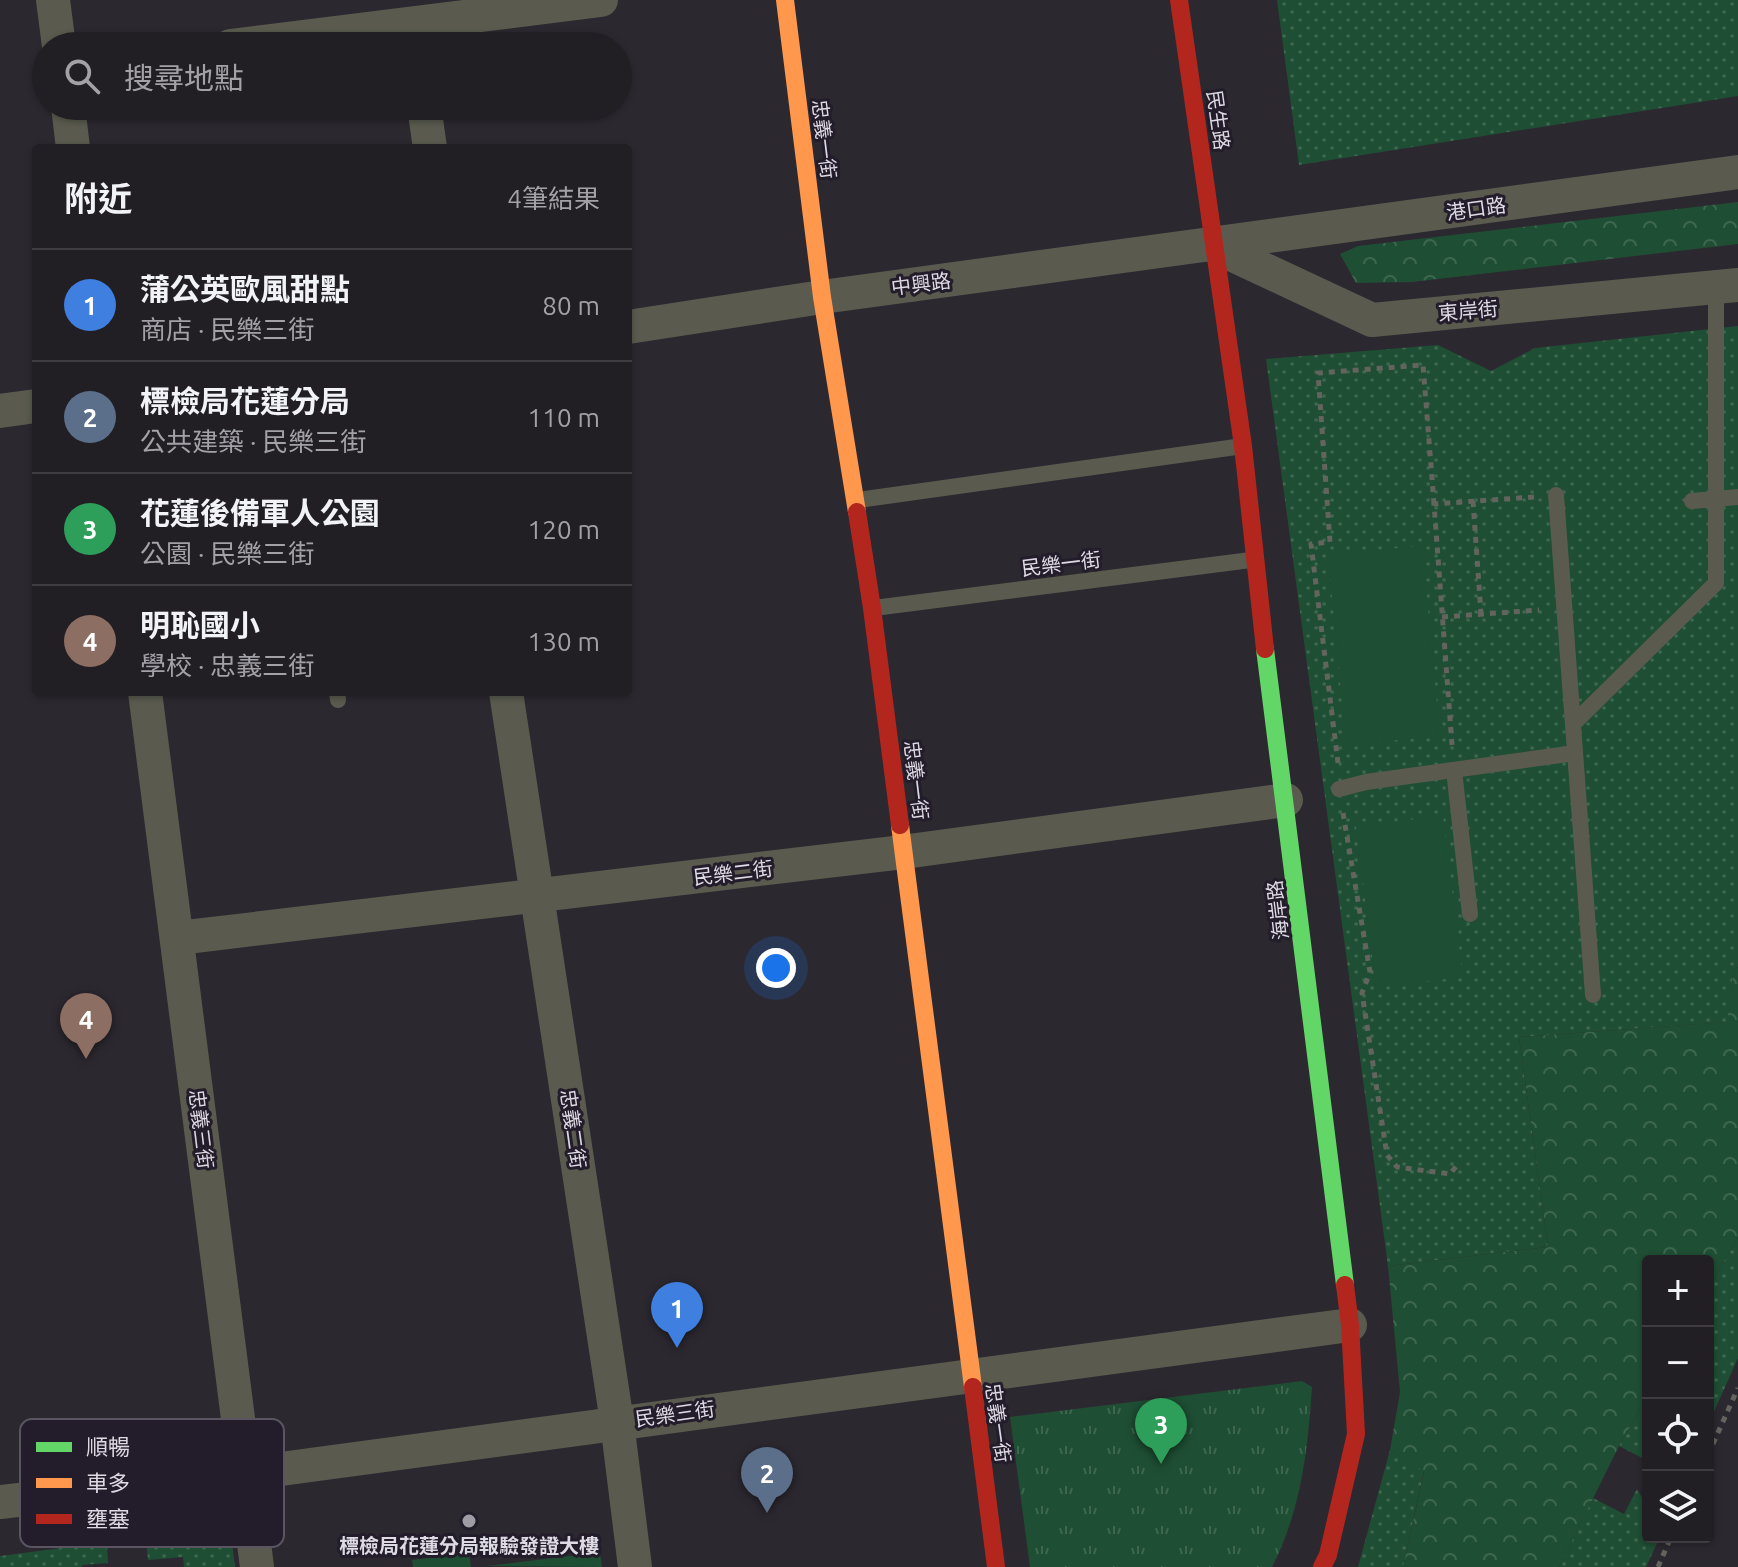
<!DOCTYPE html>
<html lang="zh-TW">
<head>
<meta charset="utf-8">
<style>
  body { margin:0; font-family:Ubuntu,"Noto Sans TC",sans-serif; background:#2d2b31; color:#f1f3f6 }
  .controls { position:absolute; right:24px; bottom:24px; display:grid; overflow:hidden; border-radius:8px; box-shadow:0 2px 6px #0004 }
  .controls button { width:72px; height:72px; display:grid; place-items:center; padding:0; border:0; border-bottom:2px solid #3e3c41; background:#211e24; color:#f1f3f6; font:40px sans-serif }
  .you { position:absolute; left:776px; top:968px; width:28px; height:28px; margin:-20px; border:6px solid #fff; border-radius:50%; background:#1a73e8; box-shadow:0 0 0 12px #1a73e833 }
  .badge { display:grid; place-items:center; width:52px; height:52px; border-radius:50%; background:#b45309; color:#fff; font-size:26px; font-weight:700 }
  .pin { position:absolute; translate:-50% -66px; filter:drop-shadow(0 2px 4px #0008) }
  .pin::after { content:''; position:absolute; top:42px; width:28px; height:24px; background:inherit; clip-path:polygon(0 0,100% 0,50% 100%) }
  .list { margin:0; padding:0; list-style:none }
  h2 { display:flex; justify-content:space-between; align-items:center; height:104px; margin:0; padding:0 32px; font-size:34px }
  h2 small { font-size:26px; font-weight:400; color:#a2a2a6 }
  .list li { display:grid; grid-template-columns:52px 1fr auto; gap:24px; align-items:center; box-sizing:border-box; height:112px; padding:0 32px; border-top:2px solid #3e3c41 }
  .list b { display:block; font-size:30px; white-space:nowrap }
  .list p { margin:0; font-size:26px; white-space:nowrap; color:#a2a2a6 }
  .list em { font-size:26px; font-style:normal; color:#a2a2a6 }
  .icon { flex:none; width:44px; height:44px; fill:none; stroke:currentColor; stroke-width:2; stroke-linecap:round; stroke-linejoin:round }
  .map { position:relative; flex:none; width:1738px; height:1567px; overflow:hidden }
  .search { position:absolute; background:#211e24; box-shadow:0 2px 6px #0004; left:32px; top:32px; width:600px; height:88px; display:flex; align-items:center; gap:20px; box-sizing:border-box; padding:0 28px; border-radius:44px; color:#a2a2a6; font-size:30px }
  .panel { position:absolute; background:#211e24; box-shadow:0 2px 6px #0004; left:32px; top:144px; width:600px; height:552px; border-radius:8px }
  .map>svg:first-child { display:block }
  .grass { fill:url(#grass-dots) }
  .forest { fill:url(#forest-crowns) }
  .park { fill:url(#park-tufts) }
  .garden { fill:#1e4e33 }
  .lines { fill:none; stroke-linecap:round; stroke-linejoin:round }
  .path { stroke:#64645e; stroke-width:5; stroke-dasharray:6 6; stroke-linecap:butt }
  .lane { stroke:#5a5b4e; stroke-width:16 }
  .street { stroke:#5a5b4e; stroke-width:34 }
  .fast { stroke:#63d668; stroke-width:18 }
  .slow { stroke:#ff974d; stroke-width:18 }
  .jam { stroke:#b3261e; stroke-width:18 }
  .poi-dot { fill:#a09ca5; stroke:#231c2a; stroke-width:3 }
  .labels { text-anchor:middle; stroke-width:6; stroke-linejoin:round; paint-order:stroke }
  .street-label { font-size:20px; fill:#dedae4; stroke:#231c2a }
  .poi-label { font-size:20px; font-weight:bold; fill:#dedae4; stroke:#231c2a }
  .key { fill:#231c2a; stroke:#5b5562; stroke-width:2 }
  .key-label { font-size:22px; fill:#dedae4 }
</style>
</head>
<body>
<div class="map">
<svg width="1738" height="1567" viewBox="0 0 1738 1567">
  <defs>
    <pattern id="grass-dots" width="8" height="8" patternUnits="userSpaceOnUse" patternTransform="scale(2)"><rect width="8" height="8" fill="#1e4e33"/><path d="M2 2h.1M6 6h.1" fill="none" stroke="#3e6750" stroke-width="1.8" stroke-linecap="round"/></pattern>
    <pattern id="forest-crowns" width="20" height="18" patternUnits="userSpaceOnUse" patternTransform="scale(2)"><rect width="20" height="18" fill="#1e4e33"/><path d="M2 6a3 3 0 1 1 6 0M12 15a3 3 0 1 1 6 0" fill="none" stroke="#3e6750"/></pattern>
    <pattern id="park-tufts" width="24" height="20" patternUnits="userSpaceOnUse" patternTransform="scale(2)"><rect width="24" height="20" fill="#1e4e33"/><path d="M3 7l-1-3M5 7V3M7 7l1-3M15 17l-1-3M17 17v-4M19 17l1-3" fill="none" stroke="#3e6750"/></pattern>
  </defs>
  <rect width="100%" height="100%" fill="#2c2830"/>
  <!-- grass -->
  <g class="grass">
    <polygon points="1277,0 1738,0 1738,96 1299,165"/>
    <polygon points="1738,326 1738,967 1733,974 1728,1022 1519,1037 1548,1247 1388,1266 1266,359 1438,345 1491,371 1535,348"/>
    <polygon points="1738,1237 1738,1358 1708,1425 1708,1290"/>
    <polygon points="1648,1396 1648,1461 1619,1446"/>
    <polygon points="1390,1450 1424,1471 1403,1567 1358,1567"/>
    <polygon points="1637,1489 1648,1508 1648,1537 1660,1537 1646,1567 1559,1567 1593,1498 1624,1514"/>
    <polygon points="199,1530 232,1543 235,1567 184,1567 183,1557 148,1560 146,1539 107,1543 108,1563 82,1565 82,1567 0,1567 0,1556"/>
  </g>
  <!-- forest -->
  <g class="forest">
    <polygon points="1738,202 1738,244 1412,282 1356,283 1340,254 1358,246"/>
    <polygon points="1738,967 1738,1237 1708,1290 1708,1261 1648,1261 1648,1396 1619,1446 1559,1567 1403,1567 1424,1472 1390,1450 1400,1392 1388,1266 1548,1247 1519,1037 1727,1022 1733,974"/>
  </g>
  <!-- park -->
  <path class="park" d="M1302,1381L1312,1387C1308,1449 1301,1511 1272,1567H1030L1010,1417Z"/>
  <!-- garden -->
  <g class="garden">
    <polygon points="1422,546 1440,736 1346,745 1328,554"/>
    <polygon points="1443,816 1463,977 1376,987 1356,826"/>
    <polygon points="467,1537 471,1567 413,1567 412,1560 435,1557 433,1541"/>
    <polygon points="600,1552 602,1567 487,1566"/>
  </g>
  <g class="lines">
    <!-- path -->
    <g class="path">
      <polyline points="1473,501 1481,614"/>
      <polyline points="1442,617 1539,610"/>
      <polyline points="1452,745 1434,504 1534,497"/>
      <polyline points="1338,763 1311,544 1330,542 1318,373 1423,365 1434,504"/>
      <polyline points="1343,813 1370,972 1362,993 1387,1155 1397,1167 1450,1174 1458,1164"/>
      <polyline points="1708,1455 1738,1388"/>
      <polyline points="1658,1567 1671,1537"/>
    </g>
    <!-- lane -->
    <g class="lane">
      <polyline points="1556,495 1593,995"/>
      <polyline points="858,500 1243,446"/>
      <polyline points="1692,501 1738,497"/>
      <polyline points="874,608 1251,560"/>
      <polyline points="337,692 338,700"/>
      <polyline points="1573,724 1716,583 1716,288"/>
      <polyline points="1454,770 1470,914"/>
      <polyline points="1339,789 1366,782 1575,753"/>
    </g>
    <!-- street -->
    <g class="street">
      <polyline points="53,0 59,46"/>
      <polyline points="230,46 601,0"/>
      <polyline points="68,106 73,148"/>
      <polyline points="424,106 430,148"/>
      <polyline points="1214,246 1372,320 1738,285"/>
      <polyline points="628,327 822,297 1738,172"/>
      <polyline points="0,411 36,406"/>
      <polyline points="145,692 257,1567"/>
      <polyline points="506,692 617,1422 635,1567"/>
      <polyline points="178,938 903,852 1286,800"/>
      <polyline points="0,1502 244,1474 1350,1325"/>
    </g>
    <!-- fast -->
    <polyline class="fast" points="1265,649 1345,1285"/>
    <!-- slow -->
    <g class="slow">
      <polyline points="785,0 822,297 857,512"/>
      <polyline points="900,825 973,1387"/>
    </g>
    <!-- jam -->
    <g class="jam">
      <polyline points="1179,0 1243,446 1265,649"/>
      <polyline points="857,512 872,608 900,825"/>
      <polyline points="973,1387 996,1567"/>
      <polyline points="1322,1567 1328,1555 1356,1434 1350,1325 1345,1285"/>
    </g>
  </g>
  <!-- markers -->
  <circle class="poi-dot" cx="469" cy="1521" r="8"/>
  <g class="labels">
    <!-- street labels -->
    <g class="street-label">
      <text transform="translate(1218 120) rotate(82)" y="7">民生路</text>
      <text transform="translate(824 139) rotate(83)" y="7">忠義一街</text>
      <text transform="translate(1476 209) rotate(-8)" y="7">港口路</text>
      <text transform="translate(921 284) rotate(-7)" y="7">中興路</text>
      <text transform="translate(1468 311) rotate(-5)" y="7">東岸街</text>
      <text transform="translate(1061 564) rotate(-7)" y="7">民樂一街</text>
      <text transform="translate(916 780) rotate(83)" y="7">忠義一街</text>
      <text transform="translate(733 873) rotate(-7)" y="7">民樂二街</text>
      <text transform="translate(1278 910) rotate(-97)" y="7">海岸路</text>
      <text transform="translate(201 1129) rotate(83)" y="7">忠義三街</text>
      <text transform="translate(573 1129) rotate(82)" y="7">忠義二街</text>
      <text transform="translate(675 1414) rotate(-8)" y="7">民樂三街</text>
      <text transform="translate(998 1423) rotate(82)" y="7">忠義一街</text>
    </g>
    <!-- poi labels -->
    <g class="poi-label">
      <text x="469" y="1553">標檢局花蓮分局報驗發證大樓</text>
    </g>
  </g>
  <!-- legend -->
  <rect x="20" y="1419" width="264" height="128" rx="12" class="key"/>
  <rect x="36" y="1442" width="36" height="10" fill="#63d668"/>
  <rect x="36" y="1478" width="36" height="10" fill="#ff974d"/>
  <rect x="36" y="1514" width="36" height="10" fill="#b3261e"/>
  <g class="key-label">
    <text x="86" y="1455">順暢</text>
    <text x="86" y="1491">車多</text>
    <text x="86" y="1527">壅塞</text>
  </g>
</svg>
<div class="controls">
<button>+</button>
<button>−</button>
<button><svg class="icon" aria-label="locate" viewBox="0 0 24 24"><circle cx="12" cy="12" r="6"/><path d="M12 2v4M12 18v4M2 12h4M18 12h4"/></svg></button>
<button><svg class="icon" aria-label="layers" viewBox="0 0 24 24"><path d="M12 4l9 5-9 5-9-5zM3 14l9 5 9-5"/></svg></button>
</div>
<div class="you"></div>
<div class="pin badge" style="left:677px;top:1348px;background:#3f7fe0">1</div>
<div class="pin badge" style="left:767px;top:1513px;background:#5c6f8a">2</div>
<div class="pin badge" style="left:1161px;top:1464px;background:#2e9e5b">3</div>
<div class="pin badge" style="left:86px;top:1059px;background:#8d6e63">4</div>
<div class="search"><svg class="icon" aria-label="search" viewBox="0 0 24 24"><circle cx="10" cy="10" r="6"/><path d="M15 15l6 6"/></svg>搜尋地點</div>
<section class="panel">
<h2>附近<small>4筆結果</small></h2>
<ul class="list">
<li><span class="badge" style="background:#3f7fe0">1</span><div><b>蒲公英歐風甜點</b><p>商店 · 民樂三街</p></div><em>80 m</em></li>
<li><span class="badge" style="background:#5c6f8a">2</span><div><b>標檢局花蓮分局</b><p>公共建築 · 民樂三街</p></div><em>110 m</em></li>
<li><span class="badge" style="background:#2e9e5b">3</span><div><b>花蓮後備軍人公園</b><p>公園 · 民樂三街</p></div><em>120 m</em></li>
<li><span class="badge" style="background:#8d6e63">4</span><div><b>明恥國小</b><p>學校 · 忠義三街</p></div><em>130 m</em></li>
</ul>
</section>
</div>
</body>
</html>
